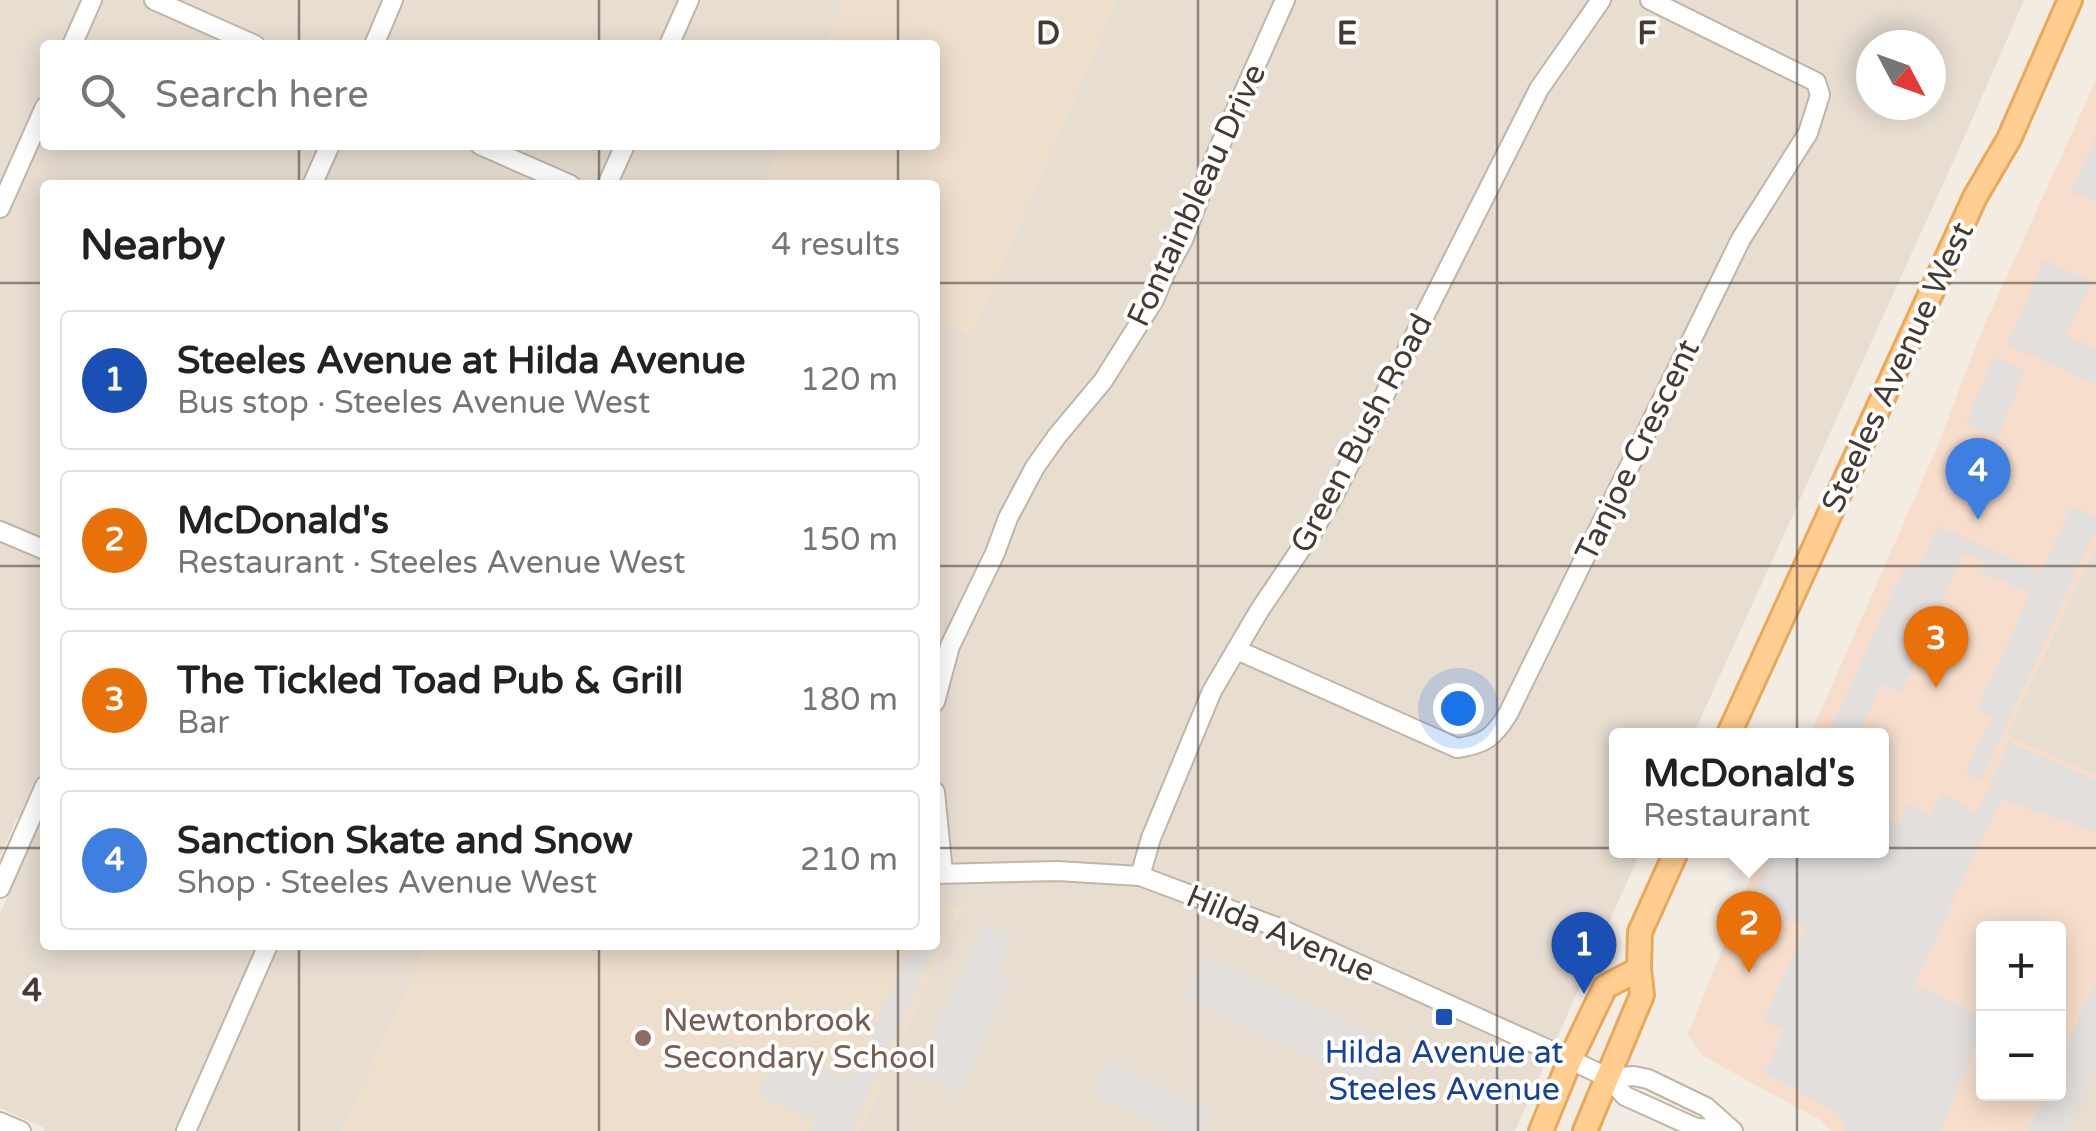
<!DOCTYPE html>
<html lang="en">
<head>
<meta charset="utf-8">
<style>
  body { margin:0; font-family:"Varela Round",sans-serif; background:#f6f6f6; color:#222 }
  .controls { position:absolute; right:30px; bottom:30px; display:grid; overflow:hidden; border-radius:10px; box-shadow:0 5px 25px #0003 }
  .controls button { width:90px; height:90px; display:grid; place-items:center; padding:0; border:0; border-bottom:2px solid #e0e0e0; background:#fff; color:#222; font:50px sans-serif }
  .compass { position:absolute; left:1856px; top:30px; width:90px; height:90px; border-radius:50%; background:#fff; box-shadow:0 5px 25px #0003; rotate:131deg }
  .you { position:absolute; left:1458px; top:708px; width:35px; height:35px; margin:-25px; border:8px solid #fff; border-radius:50%; background:#1a73e8; box-shadow:0 0 0 15px #1a73e833 }
  .badge { display:grid; place-items:center; width:65px; height:65px; border-radius:50%; background:#0b8043; color:#fff; font-size:32px; font-weight:700 }
  .pin { position:absolute; translate:-50% -82px; filter:drop-shadow(0 2px 5px #0008) }
  .pin::after { content:''; position:absolute; top:52px; width:35px; height:30px; background:inherit; clip-path:polygon(0 0,100% 0,50% 100%) }
  .popup { position:absolute; left:1609px; top:728px; width:280px; height:130px; box-sizing:border-box; display:grid; place-content:center; border-radius:10px; background:#fff; filter:drop-shadow(0 2px 8px #0005); font-size:32px; white-space:nowrap; color:#767676 }
  .popup b { font-size:38px; color:#222 }
  .popup::after { content:''; position:absolute; left:50%; top:100%; margin-left:-20px; border:20px solid transparent; border-top-color:#fff }
  .list { margin:0; padding:0; list-style:none }
  h2 { display:flex; justify-content:space-between; align-items:center; height:130px; margin:0; padding:0 40px; font-size:42px }
  h2 small { font-size:32px; font-weight:400; color:#767676 }
  .list li { display:grid; grid-template-columns:65px 1fr auto; gap:30px; align-items:center; box-sizing:border-box; height:140px; margin:0 20px 20px; padding:0 20px; border:2px solid #e0e0e0; border-radius:10px }
  .list b { display:block; font-size:38px; white-space:nowrap }
  .list p { margin:0; font-size:32px; white-space:nowrap; color:#767676 }
  .list em { font-size:32px; font-style:normal; color:#767676 }
  .icon { flex:none; width:55px; height:55px; fill:none; stroke:currentColor; stroke-width:2; stroke-linecap:round; stroke-linejoin:round }
  .map { position:relative; flex:none; width:2096px; height:1131px; overflow:hidden }
  .search { position:absolute; background:#fff; box-shadow:0 5px 25px #0003; left:40px; top:40px; width:900px; height:110px; display:flex; align-items:center; gap:25px; box-sizing:border-box; padding:0 35px; border-radius:10px; color:#767676; font-size:38px }
  .panel { position:absolute; background:#fff; box-shadow:0 5px 25px #0003; left:40px; top:180px; width:900px; height:770px; border-radius:10px }
  .map>svg:first-child { display:block }
  .residential { fill:#e7ddd1; fill-rule:evenodd }
  .commercial { fill:#f7decc; fill-rule:evenodd }
  .education { fill:#eddfcc }
  .parking { fill:#e3dfdc }
  .lines { fill:none; stroke-linecap:round; stroke-linejoin:round }
  .minor-casing { stroke:#c1b5a8; stroke-width:22 }
  .major-casing { stroke:#eaa95a; stroke-width:28 }
  .minor { stroke:#fff; stroke-width:18 }
  .major { stroke:#ffce90; stroke-width:22 }
  .grid { fill:none; stroke:#453b33; stroke-width:2.5; stroke-opacity:0.55 }
  .transit-dot { fill:#1a4fb4; stroke:#fff; stroke-width:4 }
  .education-dot { fill:#8d6e63; stroke:#fff; stroke-width:4 }
  .labels { text-anchor:middle; stroke-width:8; stroke-linejoin:round; paint-order:stroke }
  .street-label { font-size:32px; fill:#453b33; stroke:#fff }
  .education-label { font-size:32px; fill:#785e54; stroke:#fff; text-anchor:start }
  .transit-label { font-size:32px; fill:#164399; stroke:#fff }
  .grid-label { font-size:32px; text-anchor:middle; font-weight:bold; fill:#453b33; stroke:#fff; stroke-width:8; stroke-linejoin:round; paint-order:stroke }
</style>
</head>
<body>
<div class="map">
<svg width="2096" height="1131" viewBox="0 0 2096 1131">
  <rect width="100%" height="100%" fill="#f3ece3"/>
  <!-- residential -->
  <g class="residential">
    <polygon points="0,0 844,0 824,45 45,45 45,145 780,145 763,185 45,185 45,945 427,945 342,1131 44,1131 44,1128 0,1108 0,914 38,828 17,818 0,857"/>
    <path d="M1117,0H2024L1964,138L1693,735L1616,736V850L1641,851L1515,1131H860L961,907L935,905V320L972,335ZM1871,45H1931V105H1871Z"/>
    <polygon points="2096,545 2096,775 2006,736"/>
    <polygon points="2096,1063 2096,1131 2065,1131"/>
  </g>
  <!-- commercial -->
  <path class="commercial" d="M2096,80V545L2006,735L2096,775V1063L2065,1131H1831L1820,1120L1701,1055L1688,1034L1762,851L1882,850V736L1810,735L1938,445L1979,337ZM1984,928H2058V1094H1984Z"/>
  <!-- education -->
  <g class="education">
    <polygon points="844,0 1117,0 972,335 935,320 935,185 763,185 780,145 935,145 935,45 824,45"/>
    <polygon points="935,905 961,906 860,1131 342,1131 427,945 935,945"/>
  </g>
  <!-- parking -->
  <g class="parking">
    <polygon points="2096,135 2096,202 2071,192"/>
    <polygon points="2044,260 2092,281 2065,335 2096,349 2096,384 2007,345"/>
    <polygon points="1993,357 2025,370 1998,437 1966,424"/>
    <polygon points="2071,506 2096,517 2096,529 1981,781 1965,774 1991,717 1977,710 2030,594 1980,571 1984,562 1964,553 1901,692 1882,684 1858,735 1828,735 1905,565 1918,570 1938,526 2041,572"/>
    <polygon points="2009,742 2096,780 2096,832 2001,799 1914,985 1983,1017 1983,1027 1941,1131 1847,1131 1837,1112 1764,1073 1784,1031 1763,1019 1807,928 1748,903 1773,851 1882,850 1882,817 1899,824 1908,802 1931,817 1940,792 1976,813"/>
    <polygon points="984,925 1012,937 997,970 999,974 1011,978 960,1093 915,1073"/>
    <polygon points="935,926 943,929 852,1131 811,1131 815,1121 758,1095 780,1048 851,1079 912,945 935,945"/>
    <polygon points="1205,956 1393,1044 1373,1086 1185,998"/>
    <polygon points="2096,981 2096,1066 2067,1131 2028,1131 2045,1094 2058,1094 2059,1063"/>
    <polygon points="1108,1061 1211,1111 1201,1131 1172,1131 1093,1093"/>
  </g>
  <g class="lines">
    <!-- minor casing -->
    <g class="minor-casing">
      <g id="minor">
        <polyline points="154,0 255,45"/>
        <polyline points="72,45 92,0"/>
        <polyline points="374,45 393,0"/>
        <polyline points="669,45 689,0"/>
        <polyline points="480,145 571,185"/>
        <polyline points="312,185 330,145"/>
        <polyline points="607,185 625,145"/>
        <polyline points="0,208 45,107"/>
        <polyline points="0,531 45,550"/>
        <path d="M1237,650L1457,748C1485,744 1493,738 1508,714L1741,239L1808,133L1820,95L1816,82L1650,0"/>
        <polyline points="935,702 950,646 995,553 1008,518 1035,467 1057,436 1103,381 1154,300 1166,271 1183,240 1215,157 1285,0"/>
        <polyline points="935,792 943,873"/>
        <polyline points="935,874 1057,871 1140,876 1274,926 1547,1049 1609,1078 1625,1096 1696,1128 1730,1129"/>
        <polyline points="1140,876 1151,838 1212,691 1259,611 1313,531 1333,497 1539,89 1601,0"/>
        <polyline points="0,888 45,786"/>
        <polyline points="1609,1078 1634,1076 1648,1079 1706,1107 1733,1131"/>
        <polyline points="0,1122 21,1131"/>
        <polyline points="186,1131 268,945"/>
      </g>
    </g>
    <!-- major casing -->
    <g class="major-casing">
      <g id="major">
        <polyline points="1728,736 1975,197 2009,139 2070,0"/>
        <polyline points="1541,1131 1570,1060 1605,987 1639,969"/>
        <polyline points="1585,1131 1642,995 1639,969 1640,932 1677,850"/>
      </g>
    </g>
    <!-- minor -->
    <use href="#minor" class="minor"/>
    <!-- major -->
    <use href="#major" class="major"/>
  </g>
  <!-- grid -->
  <path class="grid" d="M299,0V45M599,0V45M898,0V45M1198,0V1131M1497,0V1131M1797,0V1131M299,145V185M599,145V185M898,145V185M0,283H45M935,283H2096M0,566H45M935,566H2096M0,848H45M935,848H2096M299,945V1131M599,945V1131M898,945V1131"/>
  <!-- markers -->
  <rect class="transit-dot" x="1434" y="1007" width="20" height="20" rx="5"/>
  <circle class="education-dot" cx="643" cy="1038" r="10"/>
  <g class="labels">
    <!-- street labels -->
    <g class="street-label">
      <text transform="translate(1196 195) rotate(-65)" y="11">Fontainbleau Drive</text>
      <text transform="translate(1897 367) rotate(-65)" y="11">Steeles Avenue West</text>
      <text transform="translate(1361 433) rotate(-62)" y="11">Green Bush Road</text>
      <text transform="translate(1637 450) rotate(-64)" y="11">Tanjoe Crescent</text>
      <text transform="translate(1281 933) rotate(23)" y="11">Hilda Avenue</text>
    </g>
    <!-- education labels -->
    <g class="education-label">
      <text x="663" y="1031">Newtonbrook<tspan x="663" dy="37">Secondary School</tspan></text>
    </g>
    <!-- transit labels -->
    <g class="transit-label">
      <text x="1444" y="1063">Hilda Avenue at<tspan x="1444" dy="37">Steeles Avenue</tspan></text>
    </g>
  </g>
  <g class="grid-label">
    <text x="1048" y="44">D</text>
    <text x="1347" y="44">E</text>
    <text x="1647" y="44">F</text>
    <text x="32" y="1001">4</text>
  </g>
</svg>
<div class="controls">
<button>+</button>
<button>−</button>
</div>
<svg class="compass" viewBox="-18 -18 36 36"><path d="M0-13l5 13h-10z" fill="#e53935"/><path d="M0 13l5-13h-10z" fill="#767676"/></svg>
<div class="you"></div>
<div class="pin badge" style="left:1584px;top:994px;background:#1a4fb4">1</div>
<div class="pin badge" style="left:1749px;top:973px;background:#e8710a">2</div>
<div class="popup"><b>McDonald's</b>Restaurant</div>
<div class="pin badge" style="left:1936px;top:688px;background:#e8710a">3</div>
<div class="pin badge" style="left:1978px;top:520px;background:#3f7fe0">4</div>
<div class="search"><svg class="icon" aria-label="search" viewBox="0 0 24 24"><circle cx="10" cy="10" r="6"/><path d="M15 15l6 6"/></svg>Search here</div>
<section class="panel">
<h2>Nearby<small>4 results</small></h2>
<ul class="list">
<li><span class="badge" style="background:#1a4fb4">1</span><div><b>Steeles Avenue at Hilda Avenue</b><p>Bus stop · Steeles Avenue West</p></div><em>120 m</em></li>
<li><span class="badge" style="background:#e8710a">2</span><div><b>McDonald's</b><p>Restaurant · Steeles Avenue West</p></div><em>150 m</em></li>
<li><span class="badge" style="background:#e8710a">3</span><div><b>The Tickled Toad Pub &amp; Grill</b><p>Bar</p></div><em>180 m</em></li>
<li><span class="badge" style="background:#3f7fe0">4</span><div><b>Sanction Skate and Snow</b><p>Shop · Steeles Avenue West</p></div><em>210 m</em></li>
</ul>
</section>
</div>
</body>
</html>
